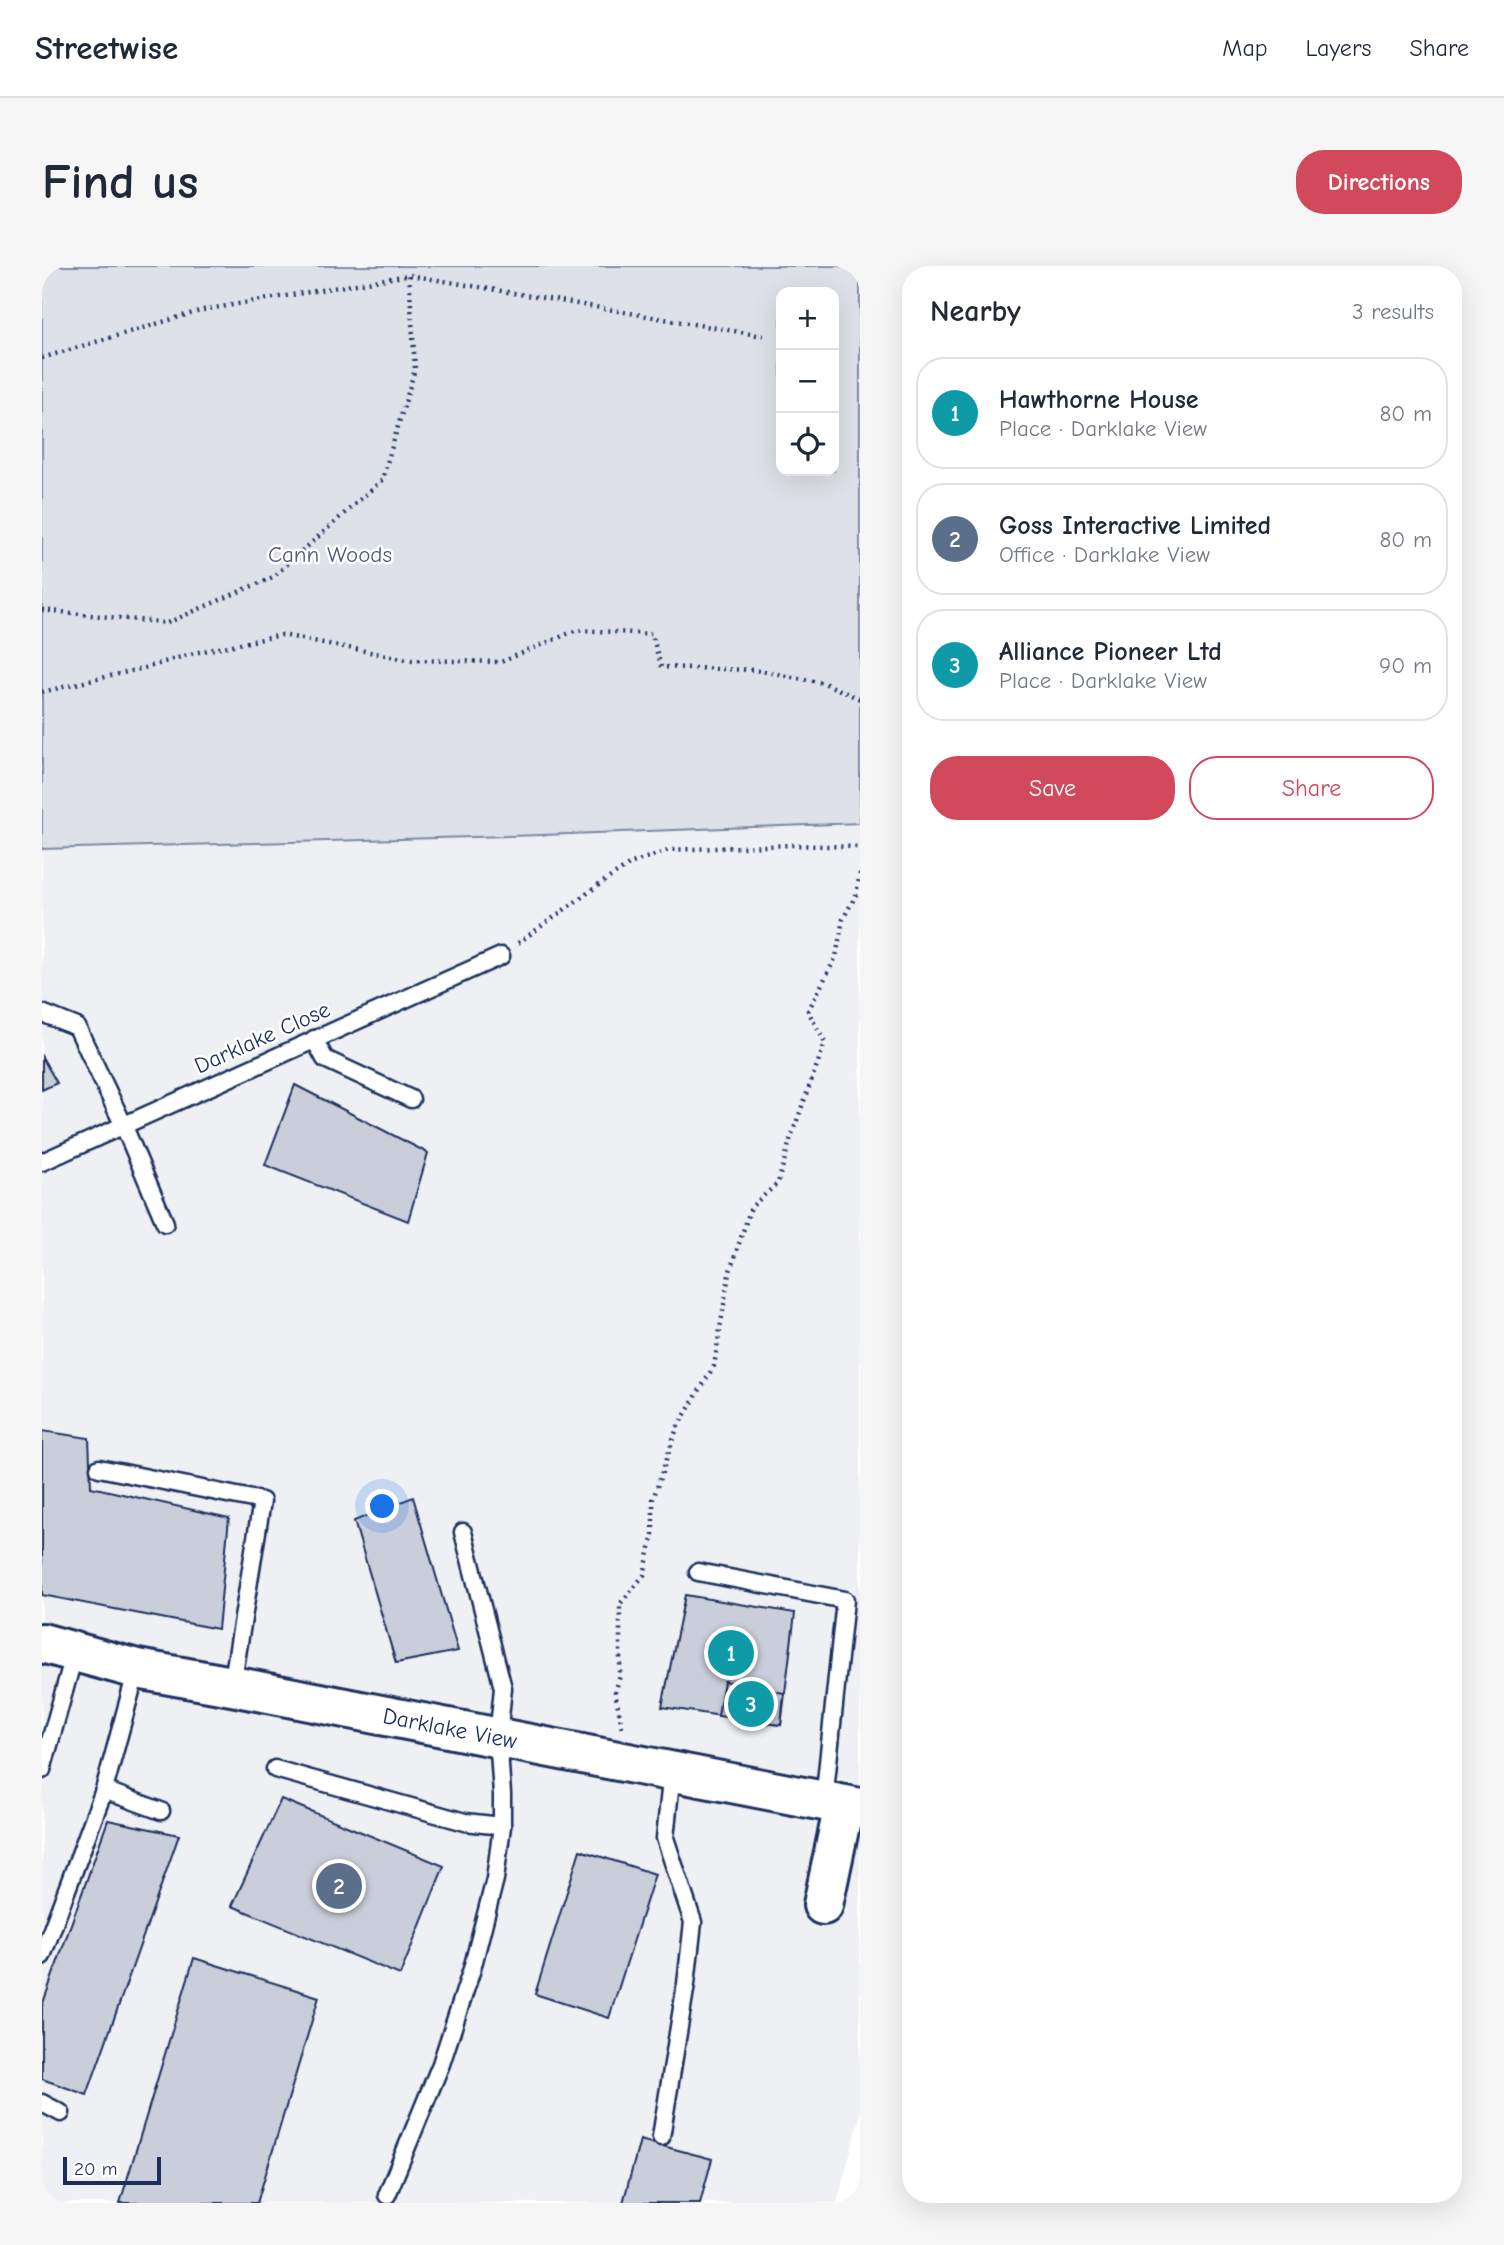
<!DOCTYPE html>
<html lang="en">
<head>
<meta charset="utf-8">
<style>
  body { margin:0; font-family:"Comic Neue",sans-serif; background:#f6f6f7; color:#1f2937 }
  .controls { position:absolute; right:21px; top:21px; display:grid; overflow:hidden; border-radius:14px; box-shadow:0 7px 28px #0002 }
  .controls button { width:63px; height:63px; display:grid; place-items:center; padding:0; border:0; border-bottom:2px solid #e0e1e3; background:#fff; color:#1f2937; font:35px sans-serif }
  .scale { position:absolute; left:21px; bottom:18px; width:98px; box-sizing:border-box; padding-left:7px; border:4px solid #1b2f5e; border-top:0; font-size:19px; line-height:24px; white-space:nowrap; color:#1b2f5e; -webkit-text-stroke:5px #fff; paint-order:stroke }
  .you { position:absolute; left:341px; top:1241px; width:24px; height:24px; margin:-18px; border:5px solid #fff; border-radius:50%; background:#1a73e8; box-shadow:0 0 0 10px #1a73e833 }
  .badge { display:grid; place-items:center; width:46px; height:46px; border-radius:50%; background:#d1495b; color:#fff; font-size:23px; font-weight:700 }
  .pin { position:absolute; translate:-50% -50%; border:4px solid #fff; box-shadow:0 2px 7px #0006 }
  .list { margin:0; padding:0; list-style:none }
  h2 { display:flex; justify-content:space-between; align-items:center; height:91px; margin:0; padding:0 28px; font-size:30px }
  h2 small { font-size:23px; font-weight:400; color:#747a83 }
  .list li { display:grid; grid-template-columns:46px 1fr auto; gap:21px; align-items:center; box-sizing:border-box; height:112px; margin:0 14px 14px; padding:0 14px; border:2px solid #e0e1e3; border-radius:28px }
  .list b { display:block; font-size:26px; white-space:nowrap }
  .list p { margin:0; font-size:23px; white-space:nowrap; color:#747a83 }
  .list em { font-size:23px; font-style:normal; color:#747a83 }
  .actions { display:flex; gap:14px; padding:21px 28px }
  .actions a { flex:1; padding:16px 0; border:2px solid #d1495b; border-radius:28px; text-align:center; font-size:24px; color:#d1495b }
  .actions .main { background:#d1495b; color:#fff }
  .icon { flex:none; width:38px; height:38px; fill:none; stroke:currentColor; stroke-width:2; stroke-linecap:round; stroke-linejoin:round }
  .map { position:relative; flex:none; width:818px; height:1937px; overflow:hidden; border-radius:28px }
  header { display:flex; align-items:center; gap:42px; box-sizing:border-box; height:98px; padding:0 35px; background:#fff; border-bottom:2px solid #e0e1e3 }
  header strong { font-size:33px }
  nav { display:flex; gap:38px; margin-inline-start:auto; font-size:24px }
  .intro { display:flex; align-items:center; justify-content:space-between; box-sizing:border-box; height:168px; padding:0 42px }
  h1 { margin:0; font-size:49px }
  .button { padding:18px 32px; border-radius:28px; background:#d1495b; color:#fff; font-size:24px; font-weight:700 }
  main { display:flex; gap:42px; padding:0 42px }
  aside { flex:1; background:#fff; border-radius:28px; box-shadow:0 7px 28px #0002 }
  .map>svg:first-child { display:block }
  .built { fill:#eff0f4 }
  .green { fill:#dee1e7; stroke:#7c88a2; stroke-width:2; fill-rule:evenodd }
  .building { fill:#caceda; stroke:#1b2f5e; stroke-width:2 }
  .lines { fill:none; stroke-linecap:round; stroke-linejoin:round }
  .service-casing { stroke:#1b2f5e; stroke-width:21 }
  .tertiary-casing { stroke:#1b2f5e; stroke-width:44 }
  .path { stroke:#1b2f5e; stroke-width:4.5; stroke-dasharray:2 5; stroke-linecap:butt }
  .service { stroke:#fff; stroke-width:16 }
  .tertiary { stroke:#fff; stroke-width:38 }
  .labels { text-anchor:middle; stroke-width:5; stroke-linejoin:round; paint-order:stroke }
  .park-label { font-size:23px; fill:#4c5c80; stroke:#fff }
  .street-label { font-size:23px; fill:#1b2f5e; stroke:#fff }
</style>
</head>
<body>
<header>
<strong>Streetwise</strong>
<nav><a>Map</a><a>Layers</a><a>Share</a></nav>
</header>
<div class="intro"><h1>Find us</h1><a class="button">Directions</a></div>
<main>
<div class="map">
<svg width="818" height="1937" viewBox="0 0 818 1937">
  <rect width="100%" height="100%" fill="#fff"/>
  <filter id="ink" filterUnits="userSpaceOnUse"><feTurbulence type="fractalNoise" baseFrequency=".0143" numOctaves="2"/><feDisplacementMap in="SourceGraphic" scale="14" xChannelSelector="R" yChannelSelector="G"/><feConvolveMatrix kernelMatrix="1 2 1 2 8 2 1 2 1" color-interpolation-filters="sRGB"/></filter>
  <g filter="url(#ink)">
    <!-- built -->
    <polygon class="built" points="818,557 818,1850 795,1937 0,1937 0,583 501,569"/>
    <!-- green -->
    <path class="green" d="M0,0H818V557L501,569L0,583ZM739,26H792V205H739Z"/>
    <!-- building -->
    <g class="building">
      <polygon points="0,791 15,817 0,824"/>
      <polygon points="253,819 386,887 366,955 223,899"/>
      <polygon points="0,1165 47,1172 49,1221 187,1252 176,1363 0,1329"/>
      <polygon points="371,1231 416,1385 354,1397 312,1255"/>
      <polygon points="643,1329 753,1347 739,1459 620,1441"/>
      <polygon points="682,1415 742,1427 739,1459 676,1450"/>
      <polygon points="239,1533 402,1600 358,1709 190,1640"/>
      <polygon points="66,1554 137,1569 45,1829 0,1813 0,1740"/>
      <polygon points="538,1584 613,1608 567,1752 493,1728"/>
      <polygon points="152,1692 277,1731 215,1937 78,1937"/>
      <polygon points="598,1874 670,1893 658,1937 581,1937"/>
    </g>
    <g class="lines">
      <!-- service casing -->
      <g class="service-casing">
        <g id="service">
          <polyline points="0,747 35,761 81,858 123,957"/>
          <polyline points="272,773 283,793 369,833"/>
          <polyline points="0,896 459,690"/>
          <polyline points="57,1202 220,1235 190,1420"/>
          <polyline points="656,1306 803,1334 782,1535"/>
          <polyline points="95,1403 62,1524 119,1545"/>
          <polyline points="233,1503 423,1556 460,1560"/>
          <polyline points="0,1504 33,1386"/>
          <polyline points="0,1690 62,1524"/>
          <polyline points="0,1837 19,1847"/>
          <polyline points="619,1871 644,1718 651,1656 623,1572 630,1505"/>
          <polyline points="345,1929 399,1798 430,1703 453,1613 460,1560 460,1528 456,1471 461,1422 421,1266"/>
        </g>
      </g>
      <!-- tertiary casing -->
      <g class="tertiary-casing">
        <g id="tertiary">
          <polyline points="0,1377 95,1403 190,1420 818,1542"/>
          <polyline points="781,1639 802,1539"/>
        </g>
      </g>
      <!-- path -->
      <g class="path">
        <polyline points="0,92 161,44 367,9 721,70"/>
        <polyline points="0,344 125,357 231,311 340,214 373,103 367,9"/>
        <polyline points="0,426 106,401 152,387 240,369 369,394 459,396 535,364 610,368 619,401 713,404 782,417 818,433"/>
        <polyline points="476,677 561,616 590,597 627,584 748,579 818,581"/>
        <polyline points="580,1461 573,1426 578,1410 578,1338 602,1309 611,1268 611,1233 635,1162 672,1100 687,1008 709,941 736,917 749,871 783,777 766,745 794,691 801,653 814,629 818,607"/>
      </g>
      <!-- service -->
      <use href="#service" class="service"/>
      <!-- tertiary -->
      <use href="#tertiary" class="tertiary"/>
    </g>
  </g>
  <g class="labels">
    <!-- park labels -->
    <g class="park-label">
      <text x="288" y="296">Cann Woods</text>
    </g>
    <!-- street labels -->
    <g class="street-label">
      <text transform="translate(220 771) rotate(-24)" y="8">Darklake Close</text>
      <text transform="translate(408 1462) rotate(11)" y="8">Darklake View</text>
    </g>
  </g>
</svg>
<div class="controls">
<button>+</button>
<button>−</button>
<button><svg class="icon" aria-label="locate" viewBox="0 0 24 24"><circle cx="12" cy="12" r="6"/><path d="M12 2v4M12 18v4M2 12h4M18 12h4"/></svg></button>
</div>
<div class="scale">20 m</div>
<div class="you"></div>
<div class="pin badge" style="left:689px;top:1387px;background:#0f9aa8">1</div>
<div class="pin badge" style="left:297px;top:1620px;background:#5c6f8a">2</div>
<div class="pin badge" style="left:709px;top:1438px;background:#0f9aa8">3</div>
</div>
<aside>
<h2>Nearby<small>3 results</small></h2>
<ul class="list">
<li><span class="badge" style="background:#0f9aa8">1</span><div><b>Hawthorne House</b><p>Place · Darklake View</p></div><em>80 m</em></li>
<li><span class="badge" style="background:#5c6f8a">2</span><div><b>Goss Interactive Limited</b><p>Office · Darklake View</p></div><em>80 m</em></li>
<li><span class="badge" style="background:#0f9aa8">3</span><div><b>Alliance Pioneer Ltd</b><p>Place · Darklake View</p></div><em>90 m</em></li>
</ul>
<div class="actions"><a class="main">Save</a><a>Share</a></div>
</aside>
</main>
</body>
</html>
